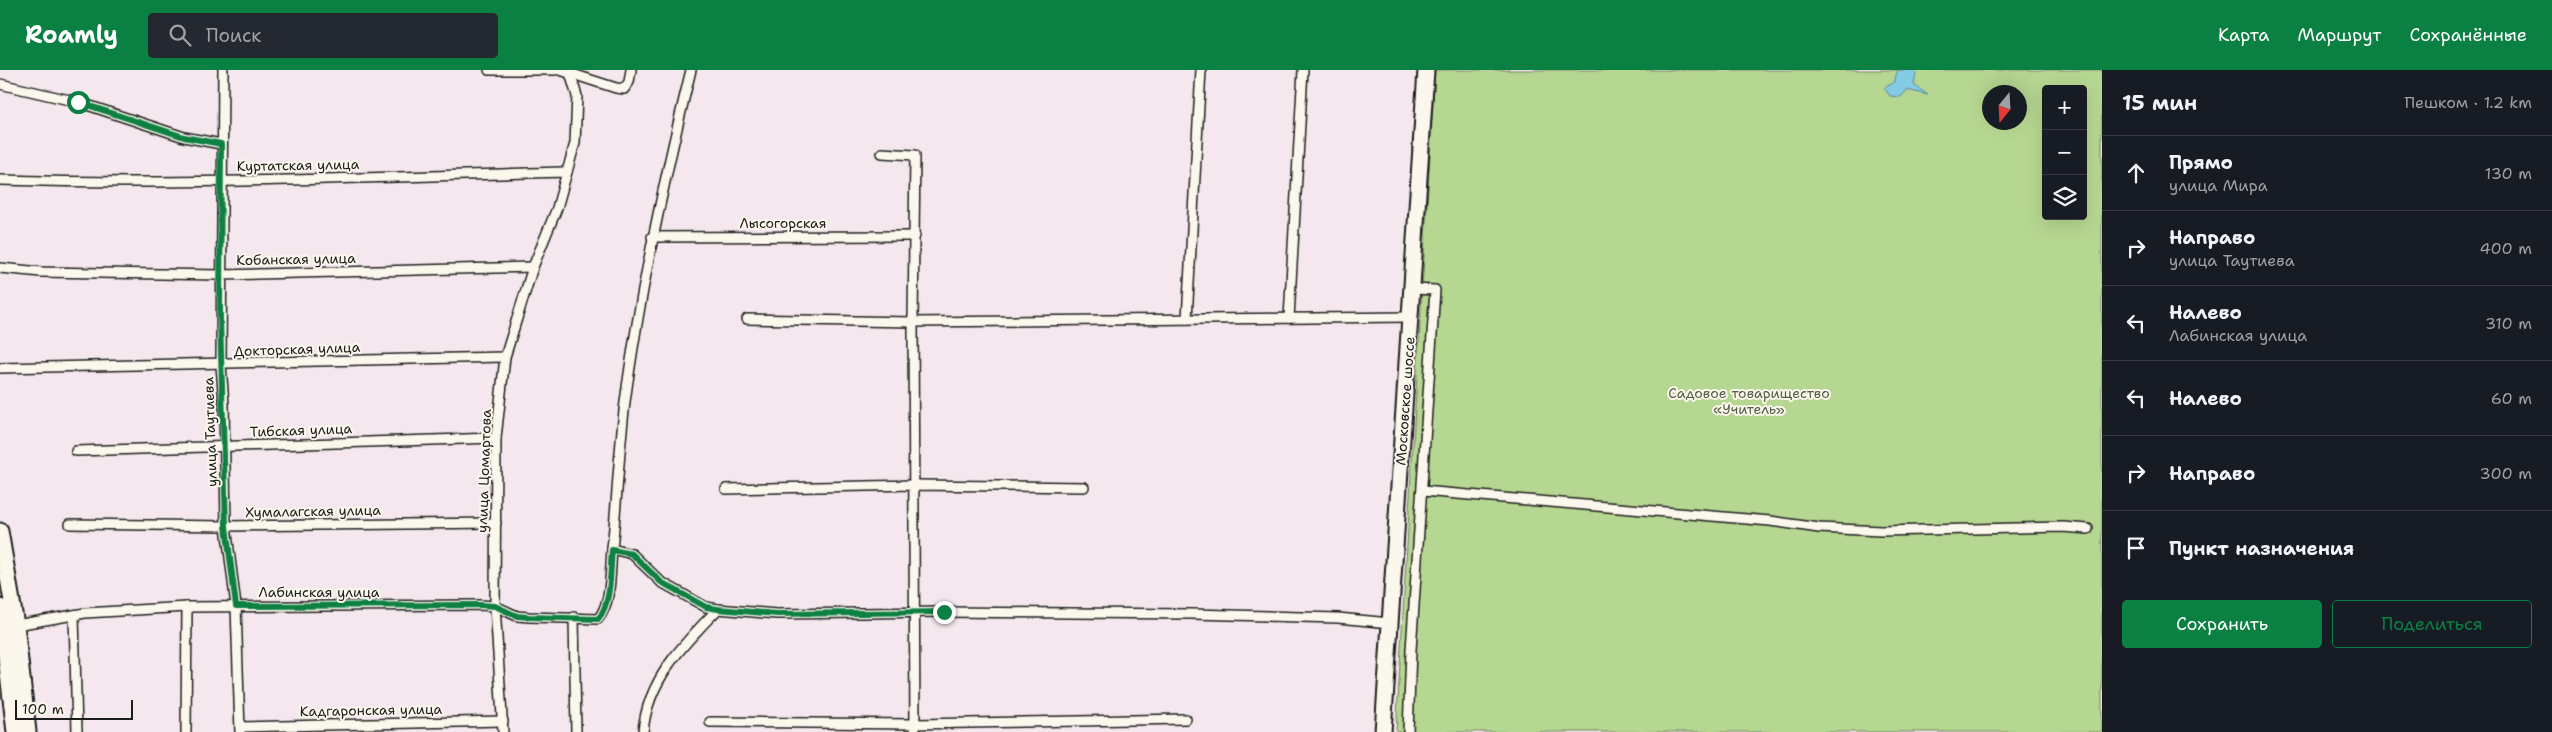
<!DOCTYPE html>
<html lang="ru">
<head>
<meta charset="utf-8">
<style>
  body { margin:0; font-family:"Shantell Sans",sans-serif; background:#242831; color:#f1f3f6 }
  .controls { position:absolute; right:15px; top:15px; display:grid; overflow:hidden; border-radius:5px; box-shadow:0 5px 20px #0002 }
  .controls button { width:45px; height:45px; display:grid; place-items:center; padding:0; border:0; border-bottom:1px solid #363941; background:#171b24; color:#f1f3f6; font:25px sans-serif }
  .compass { position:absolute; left:1982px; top:15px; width:45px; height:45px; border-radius:50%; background:#171b24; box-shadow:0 5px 20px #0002; rotate:198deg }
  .scale { position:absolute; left:15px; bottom:12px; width:118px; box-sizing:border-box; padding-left:5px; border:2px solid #1c1c1c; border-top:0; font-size:14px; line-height:18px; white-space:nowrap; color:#1c1c1c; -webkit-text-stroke:4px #fbf7ec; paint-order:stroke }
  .stop { position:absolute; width:15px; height:15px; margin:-11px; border:4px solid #0b8043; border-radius:50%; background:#fff }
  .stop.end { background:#0b8043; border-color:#fff; box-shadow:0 1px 5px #0008 }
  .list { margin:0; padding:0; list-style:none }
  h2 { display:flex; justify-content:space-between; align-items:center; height:65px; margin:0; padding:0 20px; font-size:21px }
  h2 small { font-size:16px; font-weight:400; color:#9ea1a6 }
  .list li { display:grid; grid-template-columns:32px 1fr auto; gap:15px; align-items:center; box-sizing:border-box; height:75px; padding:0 20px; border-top:1px solid #363941 }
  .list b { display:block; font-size:19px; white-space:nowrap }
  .list p { margin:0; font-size:16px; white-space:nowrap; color:#9ea1a6 }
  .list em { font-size:16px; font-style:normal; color:#9ea1a6 }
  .actions { display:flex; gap:10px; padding:15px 20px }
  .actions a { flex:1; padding:11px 0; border:1px solid #0b8043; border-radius:5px; text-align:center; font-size:18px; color:#0b8043 }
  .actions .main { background:#0b8043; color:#fff }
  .icon { flex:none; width:28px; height:28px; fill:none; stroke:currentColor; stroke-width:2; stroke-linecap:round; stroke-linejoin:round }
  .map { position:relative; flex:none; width:2102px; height:662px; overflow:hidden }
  header { display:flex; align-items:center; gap:30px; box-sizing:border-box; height:70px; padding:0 25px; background:#0b8043; color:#fff }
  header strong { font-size:24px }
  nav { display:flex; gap:28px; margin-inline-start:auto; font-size:18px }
  .search { width:350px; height:45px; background:#242831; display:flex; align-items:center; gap:12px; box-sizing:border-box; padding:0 18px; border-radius:5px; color:#9ea1a6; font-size:19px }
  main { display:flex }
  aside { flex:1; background:#171b24 }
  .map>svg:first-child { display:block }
  .green { fill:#b6d791; stroke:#697a56; fill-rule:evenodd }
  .water { fill:#84cce5; stroke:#5a8695 }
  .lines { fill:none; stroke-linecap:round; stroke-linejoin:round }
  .minor-casing { stroke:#1c1c1c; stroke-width:12 }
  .primary-casing { stroke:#1c1c1c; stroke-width:19 }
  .trunk-casing { stroke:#1c1c1c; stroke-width:19 }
  .minor { stroke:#fbf7ec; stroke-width:9 }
  .primary { stroke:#fbf7ec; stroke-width:15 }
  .trunk { stroke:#fbf7ec; stroke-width:15 }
  .route { stroke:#0b8043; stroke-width:6 }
  .labels { text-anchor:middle; stroke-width:4; stroke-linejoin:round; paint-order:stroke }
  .street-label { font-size:14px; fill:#1c1c1c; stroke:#fbf7ec }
  .park-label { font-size:14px; fill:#525d45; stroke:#fbf7ec }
</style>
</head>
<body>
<header>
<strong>Roamly</strong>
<div class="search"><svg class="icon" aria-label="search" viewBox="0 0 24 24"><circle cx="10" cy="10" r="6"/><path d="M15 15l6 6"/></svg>Поиск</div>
<nav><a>Карта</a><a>Маршрут</a><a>Сохранённые</a></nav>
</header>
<main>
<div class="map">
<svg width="2102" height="662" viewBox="0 0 2102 662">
  <rect width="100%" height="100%" fill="#f4e8ee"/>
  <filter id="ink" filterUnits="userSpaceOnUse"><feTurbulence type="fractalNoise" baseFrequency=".02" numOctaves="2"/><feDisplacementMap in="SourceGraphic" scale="10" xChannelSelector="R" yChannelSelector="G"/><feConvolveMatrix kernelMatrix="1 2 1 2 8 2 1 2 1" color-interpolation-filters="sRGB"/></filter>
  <g filter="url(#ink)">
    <!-- green -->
    <path class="green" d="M1435,0H2102V662H1396ZM2046,19H2083V146H2046ZM1990,22H2020V52H1990Z"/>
    <!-- water -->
    <polygon class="water" points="1898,0 1914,0 1916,3 1914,15 1928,25 1907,20 1901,27 1890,26 1884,18 1893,13"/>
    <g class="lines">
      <!-- minor casing -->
      <g class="minor-casing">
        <g id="minor">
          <polyline points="223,0 221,295 224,334 226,456 236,536 240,662"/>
          <polyline points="489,0 555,0"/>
          <polyline points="560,0 616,18 624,19 629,12 631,0"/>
          <path d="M691,0C664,110 640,220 625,332C619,381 617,430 612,479L632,484L661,512L706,537L718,539L777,544L944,542L1192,544L1338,548L1390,553"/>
          <polyline points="0,14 78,32 184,67 221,74"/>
          <polyline points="882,83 915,85 913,252 915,662"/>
          <path d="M0,110C189,116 378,107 567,102"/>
          <polyline points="652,167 915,166"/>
          <polyline points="0,198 41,202 220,205 533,197"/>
          <polyline points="1289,248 1303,0"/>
          <polyline points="747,249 913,252 1410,247"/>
          <polyline points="1187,249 1201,0"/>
          <polyline points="0,298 505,287"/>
          <polyline points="76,381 496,368"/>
          <polyline points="726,419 915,415 1084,417"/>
          <polyline points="1423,421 1770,451 1819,458 1881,461 2063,457 2088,459"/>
          <polyline points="70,454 226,456 496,453"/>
          <polyline points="74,545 77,662"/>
          <polyline points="574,547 576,662"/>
          <path d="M16,555L85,543L187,537L480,535L495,536L517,546L529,547L598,549C612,533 610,500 612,479"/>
          <polyline points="710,652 915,654 1186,649"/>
          <polyline points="240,657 503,651"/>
          <polyline points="186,662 187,537"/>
          <polyline points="503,662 495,536 496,368 505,287 533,197 557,138 575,73 577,26 570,3"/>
          <path d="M643,662C647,611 683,574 718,539"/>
          <polyline points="1408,662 1411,580 1435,220 1413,219"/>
        </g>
      </g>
      <!-- primary casing -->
      <g class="primary-casing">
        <g id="primary">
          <polyline points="0,461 16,555 28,662"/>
          <polyline points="0,537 15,662"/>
        </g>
      </g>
      <!-- trunk casing -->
      <g class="trunk-casing">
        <polyline id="trunk" points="1383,662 1426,0"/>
      </g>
      <!-- minor -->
      <use href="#minor" class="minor"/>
      <!-- primary -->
      <use href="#primary" class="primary"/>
      <!-- trunk -->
      <use href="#trunk" class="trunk"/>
    </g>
  </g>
  <g class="lines" filter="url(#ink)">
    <!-- route -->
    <path class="route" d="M78,32L184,67L221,74L220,248L226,456L236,536L480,535L495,536L517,546L529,547L598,549C612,533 610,500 612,480L632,484L661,512L706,537L718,539L777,544L944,542"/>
  </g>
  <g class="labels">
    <!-- street labels -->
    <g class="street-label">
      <text transform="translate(298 95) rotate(-1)" y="5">Куртатская улица</text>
      <text x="783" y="158">Лысогорская</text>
      <text transform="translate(296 189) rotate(-1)" y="5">Кобанская улица</text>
      <text transform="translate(297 279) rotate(-2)" y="5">Докторская улица</text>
      <text transform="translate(1405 331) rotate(-86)" y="5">Московское шоссе</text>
      <text transform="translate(301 360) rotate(-2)" y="5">Тибская улица</text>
      <text transform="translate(210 362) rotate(-92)" y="5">улица Таутиева</text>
      <text transform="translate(484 401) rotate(-88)" y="5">улица Цомартова</text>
      <text transform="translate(313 441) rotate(-1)" y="5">Хумалагская улица</text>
      <text x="319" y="527">Лабинская улица</text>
      <text transform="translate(371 640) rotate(-1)" y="5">Кадгаронская улица</text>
    </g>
    <!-- park labels -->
    <g class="park-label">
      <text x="1749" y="328">Садовое товарищество<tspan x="1749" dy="16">«Учитель»</tspan></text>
    </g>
  </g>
</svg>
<div class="controls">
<button>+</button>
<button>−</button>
<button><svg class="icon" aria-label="layers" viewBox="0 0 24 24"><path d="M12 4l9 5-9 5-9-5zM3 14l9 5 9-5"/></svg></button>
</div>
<svg class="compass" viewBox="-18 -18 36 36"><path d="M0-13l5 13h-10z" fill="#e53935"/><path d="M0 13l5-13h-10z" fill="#9ea1a6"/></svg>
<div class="scale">100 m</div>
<div class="stop" style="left:78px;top:32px"></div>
<div class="stop end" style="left:944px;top:542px"></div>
</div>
<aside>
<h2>15 мин<small>Пешком · 1.2 km</small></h2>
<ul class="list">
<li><svg class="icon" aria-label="ahead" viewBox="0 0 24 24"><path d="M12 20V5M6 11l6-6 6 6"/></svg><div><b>Прямо</b><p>улица Мира</p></div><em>130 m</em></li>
<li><svg class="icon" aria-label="right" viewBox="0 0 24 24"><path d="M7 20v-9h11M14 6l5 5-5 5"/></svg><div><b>Направо</b><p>улица Таутиева</p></div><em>400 m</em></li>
<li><svg class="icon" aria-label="left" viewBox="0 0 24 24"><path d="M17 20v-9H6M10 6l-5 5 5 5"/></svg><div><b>Налево</b><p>Лабинская улица</p></div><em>310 m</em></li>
<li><svg class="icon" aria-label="left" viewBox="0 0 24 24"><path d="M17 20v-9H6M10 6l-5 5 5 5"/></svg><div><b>Налево</b></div><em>60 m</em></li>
<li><svg class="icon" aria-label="right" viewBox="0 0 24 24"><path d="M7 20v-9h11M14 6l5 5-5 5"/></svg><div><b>Направо</b></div><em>300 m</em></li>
<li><svg class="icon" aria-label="arrive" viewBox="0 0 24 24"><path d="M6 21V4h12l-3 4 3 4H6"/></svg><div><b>Пункт назначения</b></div></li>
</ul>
<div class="actions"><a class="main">Сохранить</a><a>Поделиться</a></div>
</aside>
</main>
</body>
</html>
